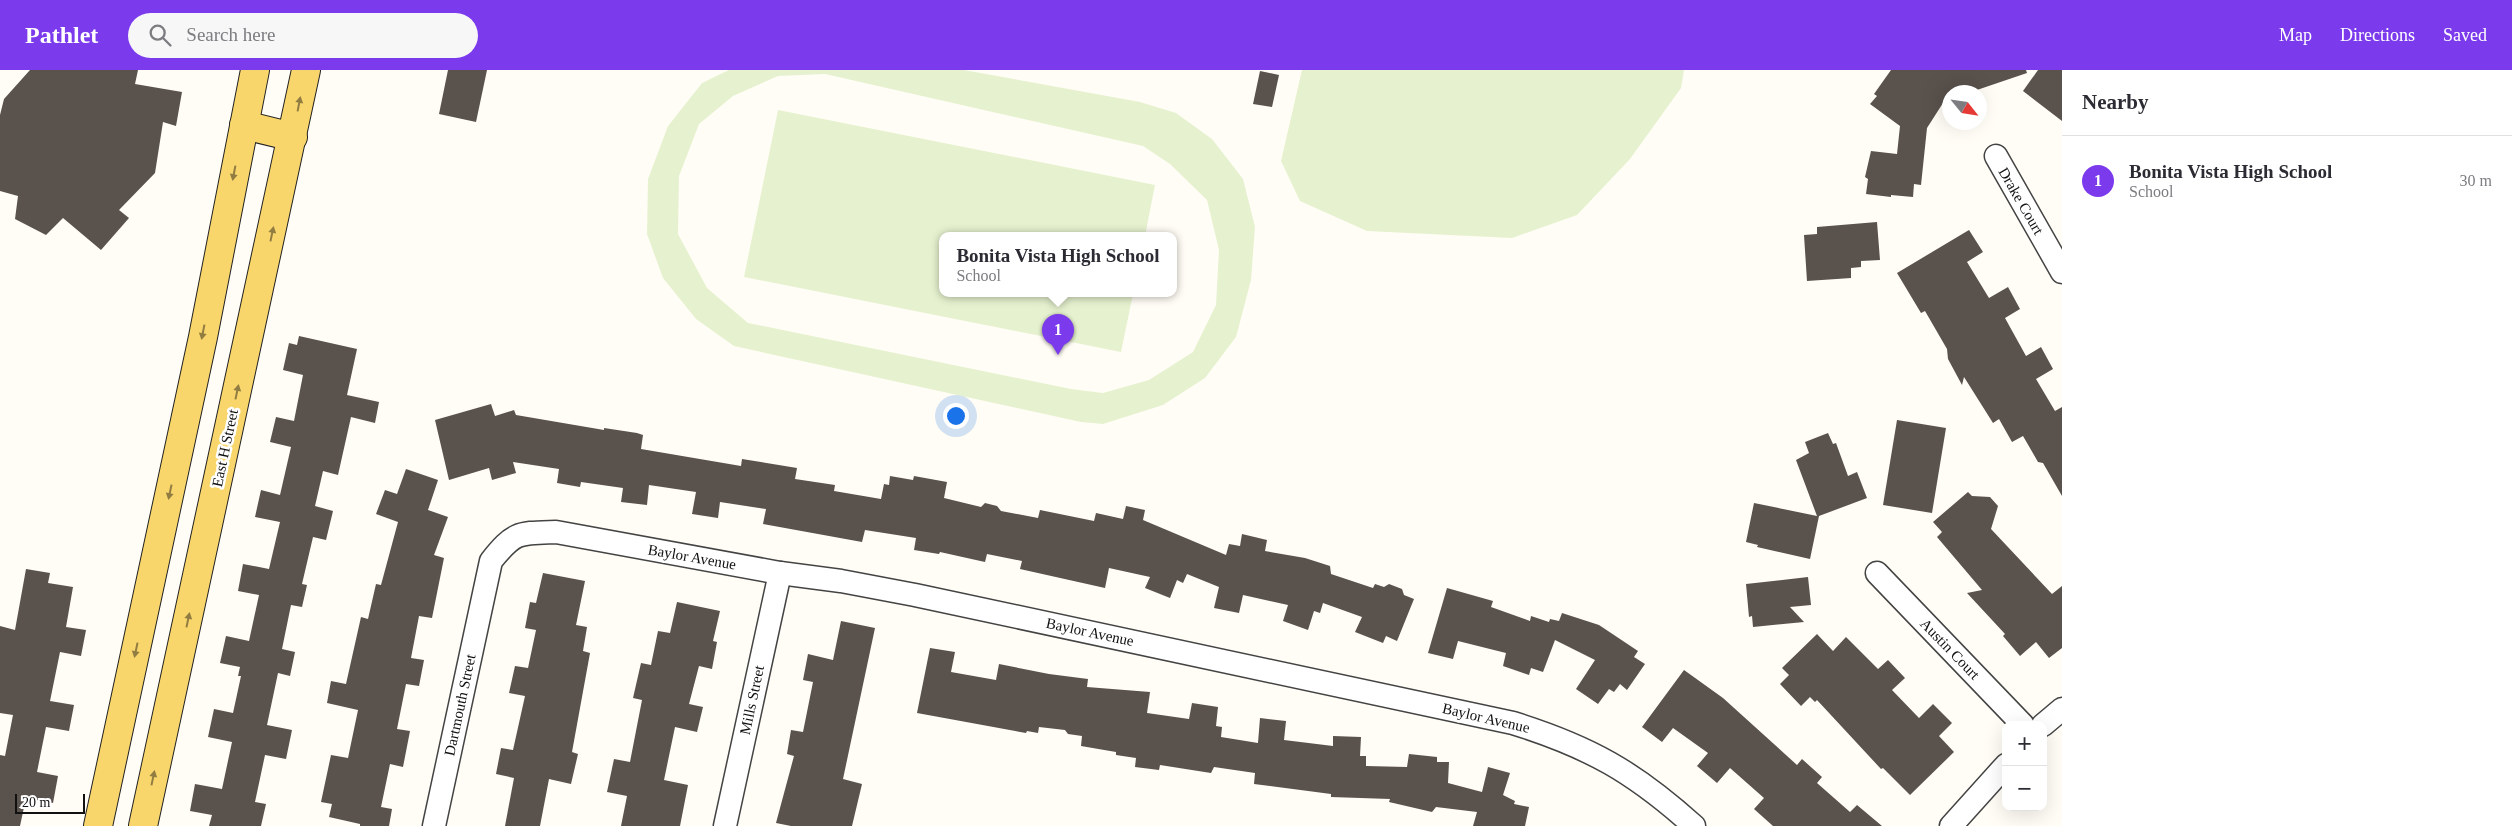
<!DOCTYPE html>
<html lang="en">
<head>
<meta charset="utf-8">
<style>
  body { margin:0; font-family:Georgia,serif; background:#f7f7f7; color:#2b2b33 }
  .controls { position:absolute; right:15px; bottom:15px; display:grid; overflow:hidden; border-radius:10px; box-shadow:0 5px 20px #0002 }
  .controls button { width:45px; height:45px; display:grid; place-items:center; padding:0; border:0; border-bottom:1px solid #e1e1e2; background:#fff; color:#2b2b33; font:25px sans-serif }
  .compass { position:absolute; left:1942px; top:15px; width:45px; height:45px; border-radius:50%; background:#fff; box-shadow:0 5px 20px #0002; rotate:120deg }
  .scale { position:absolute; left:15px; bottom:12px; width:70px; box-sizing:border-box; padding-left:5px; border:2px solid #111; border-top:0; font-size:14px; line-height:18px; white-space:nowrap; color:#111; -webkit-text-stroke:4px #fff; paint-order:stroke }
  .you { position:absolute; left:955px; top:345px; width:18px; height:18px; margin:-12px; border:4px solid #fff; border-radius:50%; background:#1a73e8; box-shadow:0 0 0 8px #1a73e833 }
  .badge { display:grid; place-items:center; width:32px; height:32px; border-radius:50%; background:#7c3aed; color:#fff; font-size:16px; font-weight:700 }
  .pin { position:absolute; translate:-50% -41px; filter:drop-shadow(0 1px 2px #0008) }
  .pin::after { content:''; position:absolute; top:26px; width:18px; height:15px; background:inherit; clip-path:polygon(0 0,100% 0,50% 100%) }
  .popup { position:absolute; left:939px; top:162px; width:238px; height:65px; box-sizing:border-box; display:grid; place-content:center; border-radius:10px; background:#fff; filter:drop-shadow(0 1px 4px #0005); font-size:16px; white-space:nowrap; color:#7c7c81 }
  .popup b { font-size:19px; color:#2b2b33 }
  .popup::after { content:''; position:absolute; left:50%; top:100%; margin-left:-10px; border:10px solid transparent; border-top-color:#fff }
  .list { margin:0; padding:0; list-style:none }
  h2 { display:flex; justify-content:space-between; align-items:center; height:65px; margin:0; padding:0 20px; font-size:21px }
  h2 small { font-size:16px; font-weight:400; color:#7c7c81 }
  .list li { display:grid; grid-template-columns:32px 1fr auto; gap:15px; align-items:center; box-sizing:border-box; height:90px; padding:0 20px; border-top:1px solid #e1e1e2 }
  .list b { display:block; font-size:19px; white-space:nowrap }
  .list p { margin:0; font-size:16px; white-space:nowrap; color:#7c7c81 }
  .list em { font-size:16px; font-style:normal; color:#7c7c81 }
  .icon { flex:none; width:28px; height:28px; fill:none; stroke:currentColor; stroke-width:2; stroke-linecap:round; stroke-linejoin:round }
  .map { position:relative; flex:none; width:2062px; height:756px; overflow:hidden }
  header { display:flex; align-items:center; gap:30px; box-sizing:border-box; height:70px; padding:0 25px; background:#7c3aed; color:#fff }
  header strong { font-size:24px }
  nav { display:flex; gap:28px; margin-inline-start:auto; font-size:18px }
  .search { width:350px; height:45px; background:#f7f7f7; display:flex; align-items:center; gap:12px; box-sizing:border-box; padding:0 18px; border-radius:28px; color:#7c7c81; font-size:19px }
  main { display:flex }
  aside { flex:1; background:#fff }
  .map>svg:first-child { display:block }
  .pitch { fill:#e6f2cf; fill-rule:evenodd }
  .building { fill:#5a524d }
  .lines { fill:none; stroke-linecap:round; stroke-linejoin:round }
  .street-casing { stroke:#444; stroke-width:25 }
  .primary-casing { stroke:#222; stroke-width:30 }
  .street { stroke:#fff; stroke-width:22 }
  .primary { stroke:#f9d66b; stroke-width:28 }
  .oneway { fill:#917d42 }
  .labels { text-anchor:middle; stroke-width:5; stroke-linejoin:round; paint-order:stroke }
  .street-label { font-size:15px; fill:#111; stroke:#fff }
</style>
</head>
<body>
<header>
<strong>Pathlet</strong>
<div class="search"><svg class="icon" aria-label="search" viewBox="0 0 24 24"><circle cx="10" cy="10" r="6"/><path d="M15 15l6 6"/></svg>Search here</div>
<nav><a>Map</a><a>Directions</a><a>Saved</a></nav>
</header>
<main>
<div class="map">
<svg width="2062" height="756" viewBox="0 0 2062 756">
  <rect width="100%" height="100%" fill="#fffdf5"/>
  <!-- pitch -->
  <g class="pitch">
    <path d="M729,0H964L1140,32L1176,43L1212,69L1243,109L1255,157L1251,210L1236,267L1205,308L1163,335L1103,354L1081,352L734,276L696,249L663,208L647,164L648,109L668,56L702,13ZM825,4L1143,76L1170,94L1207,130L1219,180L1216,235L1193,282L1149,310L1103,323L1071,319L748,253L707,218L678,164L679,106L699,54L733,26L778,6Z"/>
    <polygon points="1302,0 1684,0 1681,18 1630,89 1577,145 1512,168 1367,161 1300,131 1281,91"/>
    <polygon points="778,40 1155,115 1145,166 943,166 943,224 1133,224 1121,282 744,207"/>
  </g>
  <!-- building -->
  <g class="building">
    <polygon points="30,0 138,0 135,14 182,22 176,56 163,52 155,103 119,140 129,148 101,180 63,148 46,165 15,149 18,126 0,121 0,45 4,29"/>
    <polygon points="448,0 487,0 476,52 439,44"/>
    <polygon points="1891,0 2026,0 2027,3 1971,22 1950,22 1927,58 1921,115 1914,114 1913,127 1891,125 1891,127 1866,124 1868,109 1865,107 1871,81 1897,84 1900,56 1870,34 1877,26 1874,24"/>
    <polygon points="2038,0 2062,0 2062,51 2023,21"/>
    <polygon points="1260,1 1279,5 1272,37 1253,34"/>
    <polygon points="1877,152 1880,190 1861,191 1861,197 1851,198 1851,208 1807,211 1804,165 1817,164 1817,157"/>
    <polygon points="1969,160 1983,182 1967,192 1989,228 2008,217 2020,239 2005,248 2026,286 2041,277 2053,299 2036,309 2055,341 2062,337 2062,426 2043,393 2038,392 2023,366 2012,372 1999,349 1993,353 1964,307 1962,315 1948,289 1947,279 1925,241 1921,243 1897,203"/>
    <polygon points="299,266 357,279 347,325 379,332 375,353 351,347 338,405 323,401 315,436 333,441 326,470 313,467 302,514 307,515 302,537 291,535 282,579 295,582 290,606 278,603 267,655 292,660 286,689 265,685 255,732 266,734 261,756 209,756 212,745 190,741 195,714 222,719 232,672 208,667 214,639 233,643 241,606 238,606 240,597 220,593 226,566 249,571 259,525 238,521 243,494 269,499 280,452 255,447 261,420 280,425 291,377 270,372 276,347 294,351 303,305 283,300 289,273 297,275"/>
    <polygon points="491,334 495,346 514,340 516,345 604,360 604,358 637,363 643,365 641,379 741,396 742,389 797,398 795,409 835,415 834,421 881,429 884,414 889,415 890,406 913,410 914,406 947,412 944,428 981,437 985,433 997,436 1001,441 1038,448 1040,440 1094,451 1096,443 1123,449 1126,436 1145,440 1143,450 1226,485 1229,474 1240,476 1242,464 1267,470 1265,481 1305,488 1330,496 1331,504 1373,518 1375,514 1384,517 1389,514 1402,519 1404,525 1414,529 1397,571 1386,566 1383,573 1355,562 1362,547 1323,533 1320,543 1314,541 1308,560 1283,551 1288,535 1243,525 1239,543 1214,538 1219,517 1187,504 1183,513 1177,510 1170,528 1145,518 1150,507 1109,498 1105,518 1020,499 1022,491 987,484 985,492 940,482 939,484 914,480 916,468 865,460 862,472 763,454 766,439 720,432 718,448 692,444 696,422 649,415 647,435 621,432 623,418 581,412 580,417 557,413 559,399 513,392 516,403 492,410 489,398 449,410 435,350"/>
    <polygon points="1897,350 1946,358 1932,443 1883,435"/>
    <polygon points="1828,363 1833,374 1836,373 1848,406 1857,402 1867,428 1819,446 1810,489 1757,477 1758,475 1746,472 1754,433 1817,446 1796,390 1809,383 1805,372"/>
    <polygon points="406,399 438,410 428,440 448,447 434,485 444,488 432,548 419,546 411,588 424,590 419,616 406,614 397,659 410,661 403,697 390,694 381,737 392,739 389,756 360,756 360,754 329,747 332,734 321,732 331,685 348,688 358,640 327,633 331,611 346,614 361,547 368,549 376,514 381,515 398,452 376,444 385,420 397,424"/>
    <polygon points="1968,422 1972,426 1990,427 1998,436 1991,459 2052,524 2062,516 2062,578 2049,588 2036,572 2020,586 2003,566 2005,564 1967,523 1982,520 1937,467 1942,462 1933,452"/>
    <polygon points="26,499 50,503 48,513 73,517 66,557 86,560 81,586 60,582 50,631 74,635 69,661 46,657 37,702 58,706 53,733 26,728 20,756 0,756 0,685 5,686 13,645 0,643 0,556 15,560"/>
    <polygon points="543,503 585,511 576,555 587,557 583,581 590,583 572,682 578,684 571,714 549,709 540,756 505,756 514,708 496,704 501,678 513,680 525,626 509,623 515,596 528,598 536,560 525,558 530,532 536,533"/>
    <polygon points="1808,507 1811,535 1790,537 1804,552 1753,557 1752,546 1749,547 1746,514"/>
    <polygon points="1447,518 1493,531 1491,537 1530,551 1531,546 1549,552 1550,549 1559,551 1562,543 1599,555 1638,581 1634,587 1645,594 1627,620 1620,614 1614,622 1609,619 1598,634 1576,619 1595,590 1555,570 1543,602 1531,598 1529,605 1503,596 1506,583 1458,571 1453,589 1428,583"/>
    <polygon points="677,532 720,541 713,571 717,572 712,599 699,596 689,634 703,637 697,662 675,657 664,710 688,715 680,756 621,756 627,726 607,722 614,689 630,692 642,630 633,628 641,593 651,595 658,561 670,563"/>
    <polygon points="841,551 875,558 843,709 862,714 852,756 791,756 776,753 794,686 787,684 791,660 803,662 813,612 803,610 808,584 833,590"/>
    <polygon points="1817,564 1833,581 1846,567 1878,599 1888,590 1905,608 1892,620 1919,648 1933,634 1952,653 1939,666 1954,682 1910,725 1883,698 1881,699 1817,630 1815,632 1810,627 1801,636 1780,614 1789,605 1782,598"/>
    <polygon points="930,578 955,582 951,602 996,610 999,594 1049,604 1088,609 1087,617 1150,622 1147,643 1189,649 1192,633 1218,637 1216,656 1222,657 1221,667 1258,673 1260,648 1286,651 1284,670 1333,676 1333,666 1361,667 1360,686 1366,686 1366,696 1407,697 1409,684 1437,687 1437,692 1449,692 1448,713 1482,722 1488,697 1510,703 1503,725 1515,731 1514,734 1529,737 1525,756 1473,756 1477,742 1436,737 1432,742 1389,732 1390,729 1331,727 1331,724 1254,714 1255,703 1214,697 1211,703 1160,695 1159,700 1135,697 1136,688 1116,685 1116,682 1081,676 1082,666 1068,664 1065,660 1039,657 1038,663 1027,661 1026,663 917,643"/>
    <polygon points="1684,600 1723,628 1797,695 1802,689 1822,707 1817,713 1850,742 1857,735 1882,756 1773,756 1754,739 1764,728 1730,698 1717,713 1697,696 1708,683 1673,658 1662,672 1642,657"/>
  </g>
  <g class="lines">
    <!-- street casing -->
    <g class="street-casing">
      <g id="street">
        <polyline points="1996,86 2062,202"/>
        <polyline points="1877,503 2023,655"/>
        <polyline points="2043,655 2062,639"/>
        <path d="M434,756L491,491C515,461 519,463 556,462L780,503L841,511L915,525L1513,653C1590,677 1634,702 1694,756"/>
        <polyline points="725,756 780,503"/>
        <polyline points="1951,756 2006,695"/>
      </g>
    </g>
    <!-- primary casing -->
    <g class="primary-casing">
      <g id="primary">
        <polyline points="244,55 293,67"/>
        <polyline points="98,756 203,267 255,0"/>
        <polyline points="143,756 306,0"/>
      </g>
    </g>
    <!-- street -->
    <use href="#street" class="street"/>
    <!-- primary -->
    <use href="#primary" class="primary"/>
  </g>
  <!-- one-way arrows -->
  <defs><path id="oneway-solid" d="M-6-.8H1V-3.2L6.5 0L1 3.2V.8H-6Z" transform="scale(1.25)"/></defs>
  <g class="oneway">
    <use href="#oneway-solid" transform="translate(299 34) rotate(-79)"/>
    <use href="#oneway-solid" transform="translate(234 103) rotate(101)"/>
    <use href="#oneway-solid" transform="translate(272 164) rotate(-78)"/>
    <use href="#oneway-solid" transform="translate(203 262) rotate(101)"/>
    <use href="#oneway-solid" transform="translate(237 322) rotate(-78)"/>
    <use href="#oneway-solid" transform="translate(170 422) rotate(102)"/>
    <use href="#oneway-solid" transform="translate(188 550) rotate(-78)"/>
    <use href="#oneway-solid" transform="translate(136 580) rotate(102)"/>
    <use href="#oneway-solid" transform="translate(153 708) rotate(-78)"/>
  </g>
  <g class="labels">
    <!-- street labels -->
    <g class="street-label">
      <text transform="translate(2021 131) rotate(60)" y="5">Drake Court</text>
      <text transform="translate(225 378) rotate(-78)" y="5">East H Street</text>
      <text transform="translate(692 487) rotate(10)" y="5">Baylor Avenue</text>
      <text transform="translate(1090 562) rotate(12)" y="5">Baylor Avenue</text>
      <text transform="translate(1950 579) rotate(46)" y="5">Austin Court</text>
      <text transform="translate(752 630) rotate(-78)" y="5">Mills Street</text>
      <text transform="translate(460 635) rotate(-78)" y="5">Dartmouth Street</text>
      <text transform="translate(1486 648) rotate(13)" y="5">Baylor Avenue</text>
    </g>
  </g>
</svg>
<div class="controls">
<button>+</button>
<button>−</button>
</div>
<svg class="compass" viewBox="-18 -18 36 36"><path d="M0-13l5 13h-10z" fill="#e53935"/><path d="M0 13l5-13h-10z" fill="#7c7c81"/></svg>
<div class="scale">20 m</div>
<div class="you"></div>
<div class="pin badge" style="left:1058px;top:285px">1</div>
<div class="popup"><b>Bonita Vista High School</b>School</div>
</div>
<aside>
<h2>Nearby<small></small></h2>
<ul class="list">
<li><span class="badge">1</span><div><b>Bonita Vista High School</b><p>School</p></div><em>30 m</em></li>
</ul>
</aside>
</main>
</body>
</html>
